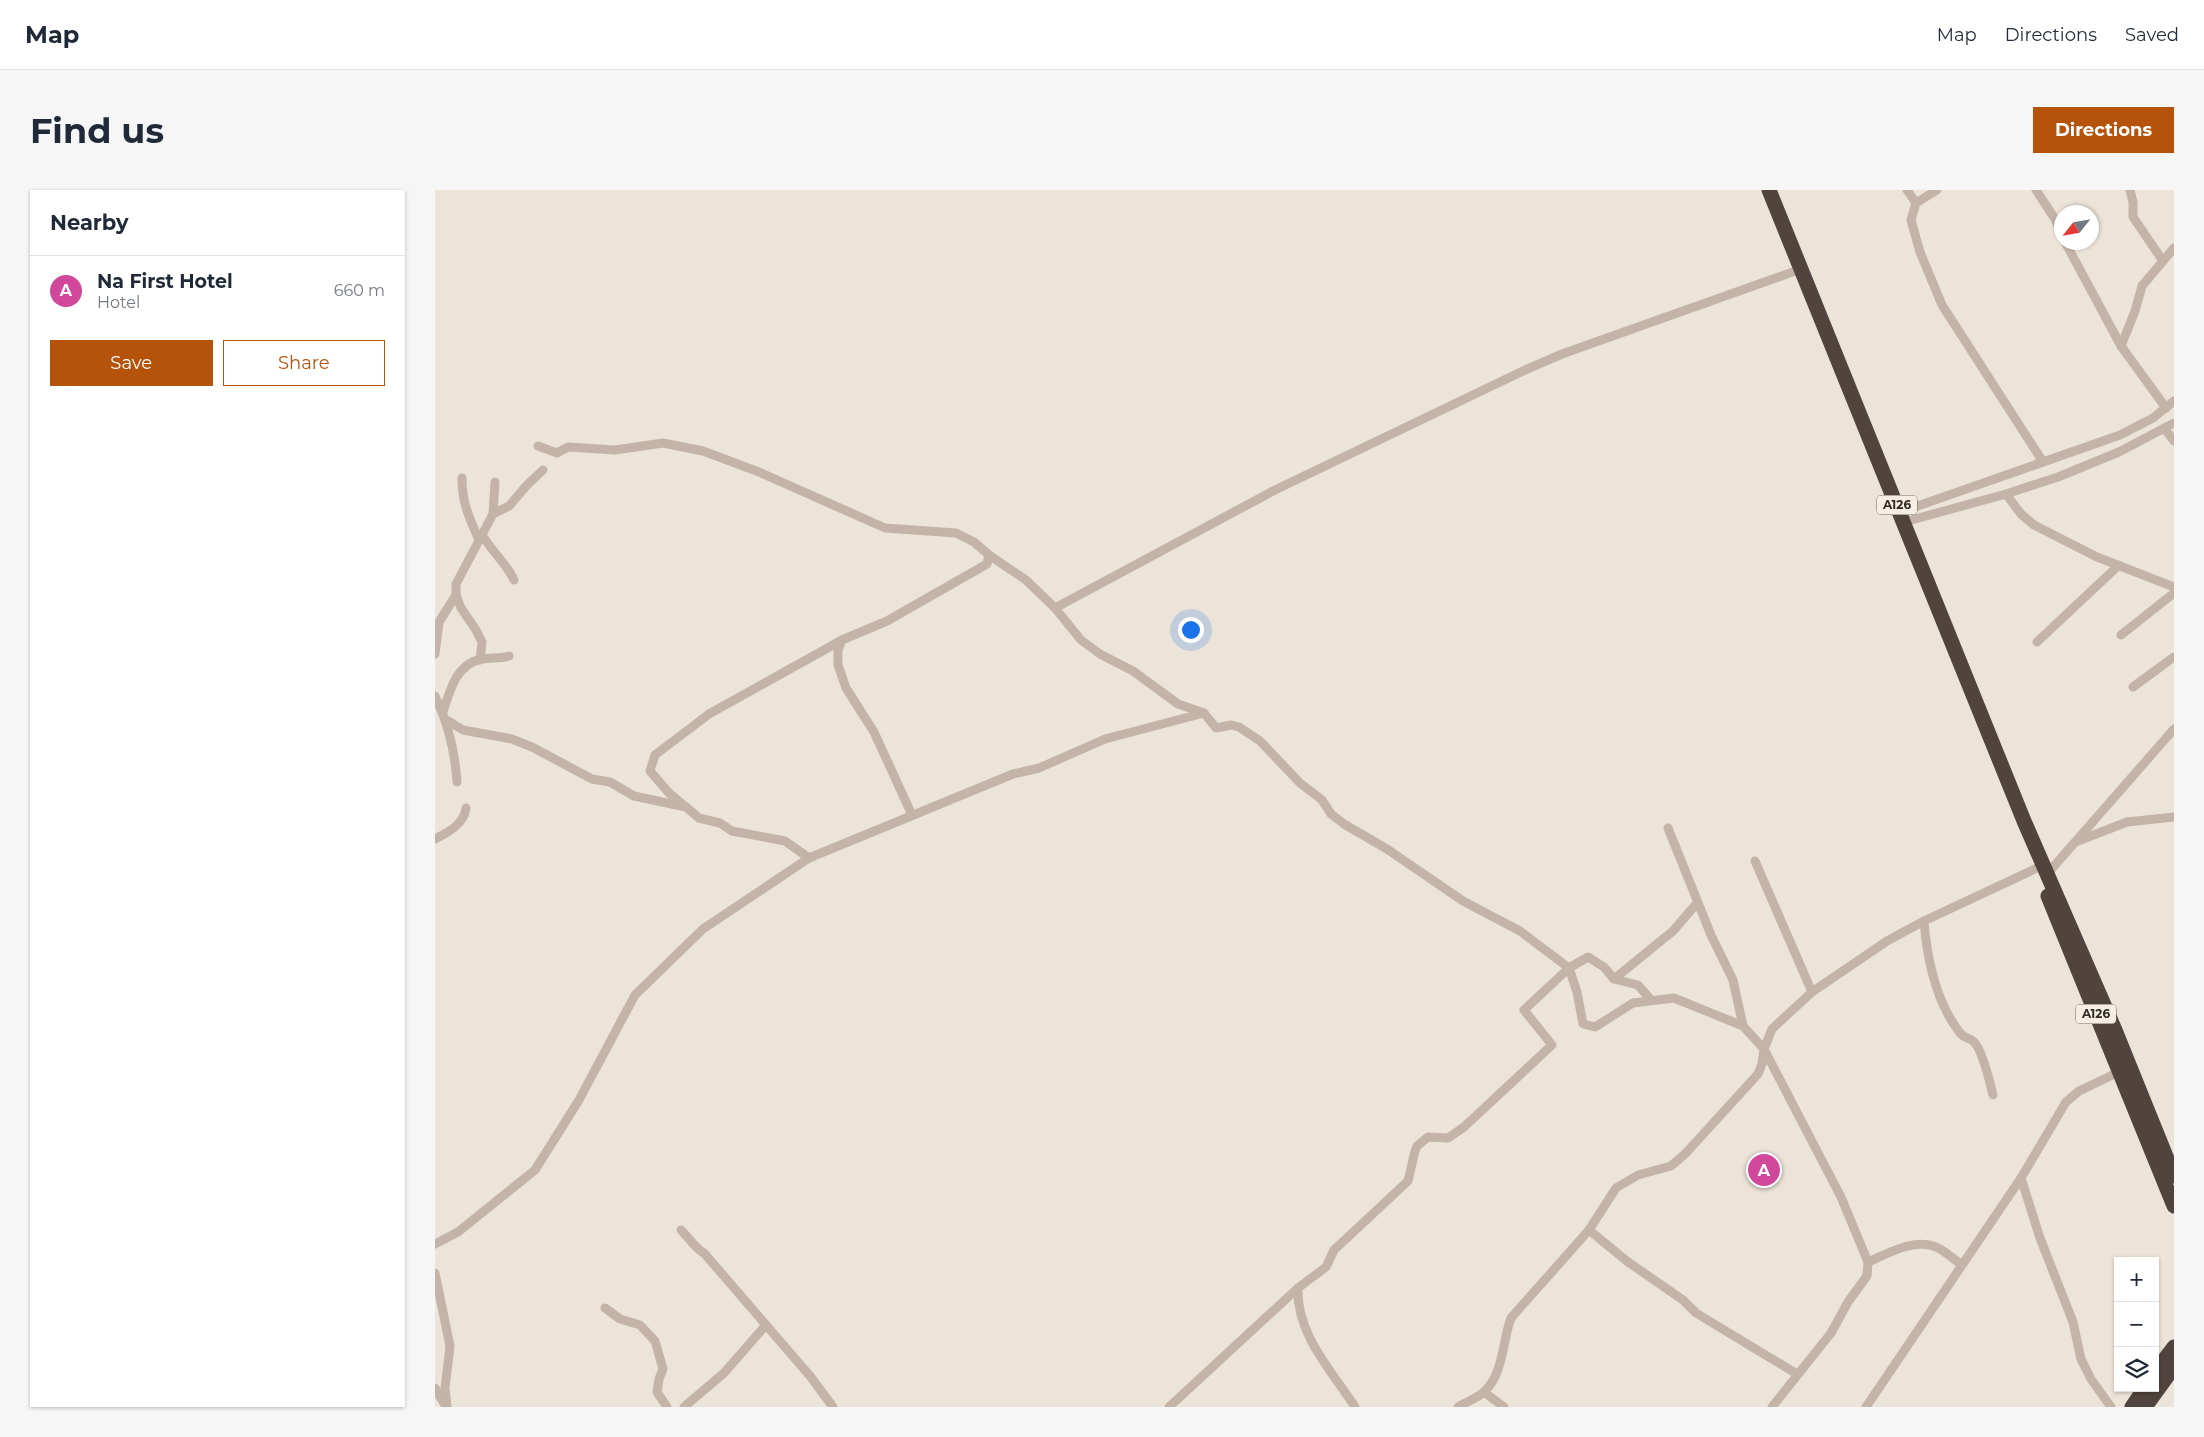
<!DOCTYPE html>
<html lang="en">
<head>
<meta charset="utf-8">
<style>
  body { margin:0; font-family:Montserrat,sans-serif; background:#f6f6f7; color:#1f2937 }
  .controls { position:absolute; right:15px; bottom:15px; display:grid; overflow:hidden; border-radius:0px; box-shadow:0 1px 4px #0004 }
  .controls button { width:45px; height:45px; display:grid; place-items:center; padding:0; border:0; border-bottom:1px solid #e0e1e3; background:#fff; color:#1f2937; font:25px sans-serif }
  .compass { position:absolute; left:1619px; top:15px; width:45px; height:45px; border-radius:50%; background:#fff; box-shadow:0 1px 4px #0004; rotate:239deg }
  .you { position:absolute; left:755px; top:439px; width:18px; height:18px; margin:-12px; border:4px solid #fff; border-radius:50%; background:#1a73e8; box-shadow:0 0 0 8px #1a73e833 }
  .badge { display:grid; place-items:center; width:32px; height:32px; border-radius:50%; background:#b45309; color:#fff; font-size:16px; font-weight:700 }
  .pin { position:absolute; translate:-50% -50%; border:2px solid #fff; box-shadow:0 1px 5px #0006 }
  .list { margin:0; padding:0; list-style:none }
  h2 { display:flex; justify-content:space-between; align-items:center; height:65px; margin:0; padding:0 20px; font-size:21px }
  h2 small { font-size:16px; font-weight:400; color:#747a83 }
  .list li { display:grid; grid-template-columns:32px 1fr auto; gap:15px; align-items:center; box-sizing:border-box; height:70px; padding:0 20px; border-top:1px solid #e0e1e3 }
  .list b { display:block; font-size:19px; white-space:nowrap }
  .list p { margin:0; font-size:16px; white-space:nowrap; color:#747a83 }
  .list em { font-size:16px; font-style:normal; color:#747a83 }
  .actions { display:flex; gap:10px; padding:15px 20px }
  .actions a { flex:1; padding:11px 0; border:1px solid #b45309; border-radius:0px; text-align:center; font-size:18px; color:#b45309 }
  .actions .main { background:#b45309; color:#fff }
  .icon { flex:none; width:28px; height:28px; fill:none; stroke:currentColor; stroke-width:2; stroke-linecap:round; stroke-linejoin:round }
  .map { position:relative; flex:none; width:1739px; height:1217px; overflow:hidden; border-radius:0px }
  header { display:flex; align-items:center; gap:30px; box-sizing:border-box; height:70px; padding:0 25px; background:#fff; border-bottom:1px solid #e0e1e3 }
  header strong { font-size:24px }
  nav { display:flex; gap:28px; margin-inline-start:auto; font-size:18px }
  .intro { display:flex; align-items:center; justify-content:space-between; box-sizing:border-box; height:120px; padding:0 30px }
  h1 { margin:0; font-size:35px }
  .button { padding:12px 22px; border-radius:0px; background:#b45309; color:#fff; font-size:18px; font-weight:700 }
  main { display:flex; gap:30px; padding:0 30px }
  aside { flex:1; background:#fff; border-radius:0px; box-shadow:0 1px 4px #0004 }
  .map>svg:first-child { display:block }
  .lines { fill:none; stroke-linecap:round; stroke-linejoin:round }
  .street { stroke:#c3b4a7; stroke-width:9 }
  .highway { stroke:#51443e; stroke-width:15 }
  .labels { text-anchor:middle; stroke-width:4; stroke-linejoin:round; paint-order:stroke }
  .shield { fill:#f6eee4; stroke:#6c655f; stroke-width:1 }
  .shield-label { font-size:12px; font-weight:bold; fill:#312a26 }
</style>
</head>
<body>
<header>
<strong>Map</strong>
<nav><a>Map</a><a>Directions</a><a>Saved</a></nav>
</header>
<div class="intro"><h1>Find us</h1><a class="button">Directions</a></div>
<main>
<aside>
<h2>Nearby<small></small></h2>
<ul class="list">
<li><span class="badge" style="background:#d1479c">A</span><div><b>Na First Hotel</b><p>Hotel</p></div><em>660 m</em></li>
</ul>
<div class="actions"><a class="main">Save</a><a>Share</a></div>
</aside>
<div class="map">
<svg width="1739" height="1217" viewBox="0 0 1739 1217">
  <rect width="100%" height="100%" fill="#ede4d9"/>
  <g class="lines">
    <!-- street -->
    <g class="street">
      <polyline points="1472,0 1481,13"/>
      <polyline points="1502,0 1481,13 1476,30 1485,62 1507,115 1608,272"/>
      <polyline points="1601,0 1620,29 1626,43"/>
      <polyline points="1695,0 1698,12 1698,27 1728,71"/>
      <polyline points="1630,52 1686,156 1731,218"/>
      <polyline points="1686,156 1700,121 1707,96 1739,58"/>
      <polyline points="1729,238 1739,251"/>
      <polyline points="103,256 122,263 133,257 180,260 228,253 268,261 324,282 450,338 521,343 539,352 554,365 591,390 620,418 840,300 1090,180 1127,164 1366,79"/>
      <path d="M27,288C27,313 34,327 44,350L50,349C59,364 72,374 79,390"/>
      <polyline points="1571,304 1623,287 1684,262 1739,233"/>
      <polyline points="58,324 74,316 92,295 108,280"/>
      <polyline points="1466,325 1477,318 1685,245 1718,228 1739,211"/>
      <polyline points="1469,332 1571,304 1586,324 1599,335 1662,367 1739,397"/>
      <polyline points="21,405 26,418 41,440 47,452 45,470"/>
      <polyline points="620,418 646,450 665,464 698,481 743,514 769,523 781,538 796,535 804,537 825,551 865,593 887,610 896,624 909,634 952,659 1028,711 1085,741 1134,778 1142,802 1148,834 1160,837 1198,813 1239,808 1308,836 1329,859 1406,1007 1433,1072 1432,1086 1413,1112 1396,1143 1337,1217"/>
      <polyline points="1686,445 1739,403"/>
      <polyline points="1602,452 1684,375"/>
      <polyline points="0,464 4,432 21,405 21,394 58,324 60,292"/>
      <polyline points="1698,497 1739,467"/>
      <path d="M0,506C13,533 20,562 22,592"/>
      <path d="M8,522C15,500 21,475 46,469C56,467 65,469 74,466"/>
      <polyline points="10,529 28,540 77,549 97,557 157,589 175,592 199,606 251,617"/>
      <polyline points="477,625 439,542 411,498 403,475 403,460 407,450 452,431 552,374 554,365"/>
      <polyline points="1233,638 1276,745 1298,790 1308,836"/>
      <path d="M0,649C14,642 29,634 31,618"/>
      <polyline points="1643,651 1692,632 1739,627"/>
      <polyline points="374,668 350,651 297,641 285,633 264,628 234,603 215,581 220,565 274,524 407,450"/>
      <polyline points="1320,671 1377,802"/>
      <polyline points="1613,683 1739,539"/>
      <path d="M1489,731C1492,769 1501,812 1525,843C1529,848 1534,848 1538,851C1547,858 1555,893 1558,905"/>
      <polyline points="1179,789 1238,741 1262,713"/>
      <polyline points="1586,988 1605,1048 1638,1132 1646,1169 1656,1189 1676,1217"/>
      <path d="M246,1040C252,1046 262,1060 269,1063L375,1186L398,1217"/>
      <polyline points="1154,1040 1193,1072 1248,1110 1261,1123 1362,1184"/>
      <polyline points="0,1054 23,1042 100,980 144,910 200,805 268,739 374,668 578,584 604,578 670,549 769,523"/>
      <path d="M1433,1072C1452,1064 1479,1048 1501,1057C1509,1060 1518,1069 1526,1074"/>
      <polyline points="0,1083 15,1156 10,1198 12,1217"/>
      <polyline points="170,1118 185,1129 205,1135 220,1151 228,1179 224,1189 222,1202 232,1217"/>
      <polyline points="0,1198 10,1215"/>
      <polyline points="1049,1202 1069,1217"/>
      <polyline points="249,1217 289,1183 331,1135"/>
      <polyline points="734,1217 863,1098"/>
      <path d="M920,1217C897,1181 861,1144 863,1098L891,1077L899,1060L973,991L980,961L982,956L993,947L1013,948L1029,937L1117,855L1089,820L1134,778L1153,767L1169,777L1179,789L1203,795L1216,810"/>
      <path d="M1023,1217C1031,1212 1043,1208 1050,1201C1069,1182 1067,1152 1076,1128L1154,1040L1181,998L1203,985L1236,976L1250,964L1323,884L1327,874L1329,859L1337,839L1377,802L1452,751L1489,731L1602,678"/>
      <polyline points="1431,1217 1586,988 1631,912 1644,901 1686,881"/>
    </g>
    <!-- highway -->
    <g class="highway">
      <polyline points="1334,0 1589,631 1680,840 1739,986"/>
      <polyline points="1613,706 1739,1016"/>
      <polyline points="1720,1182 1739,1157"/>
      <polyline points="1697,1217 1710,1198"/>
      <polyline points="1710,1217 1739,1177"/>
    </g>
  </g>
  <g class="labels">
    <!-- shield labels -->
    <g class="shield">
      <rect x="1442" y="305.5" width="40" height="19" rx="4"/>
      <rect x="1641" y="814.5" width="40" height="19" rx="4"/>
    </g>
    <g class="shield-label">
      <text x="1462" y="319">A126</text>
      <text x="1661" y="828">A126</text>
    </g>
  </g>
</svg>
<div class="controls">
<button>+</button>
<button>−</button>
<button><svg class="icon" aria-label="layers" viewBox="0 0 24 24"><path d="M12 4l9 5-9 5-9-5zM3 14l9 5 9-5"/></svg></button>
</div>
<svg class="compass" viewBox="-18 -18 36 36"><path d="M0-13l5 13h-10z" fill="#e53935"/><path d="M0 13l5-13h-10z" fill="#747a83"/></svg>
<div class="you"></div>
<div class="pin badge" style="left:1329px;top:980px;background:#d1479c">A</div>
</div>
</main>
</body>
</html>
